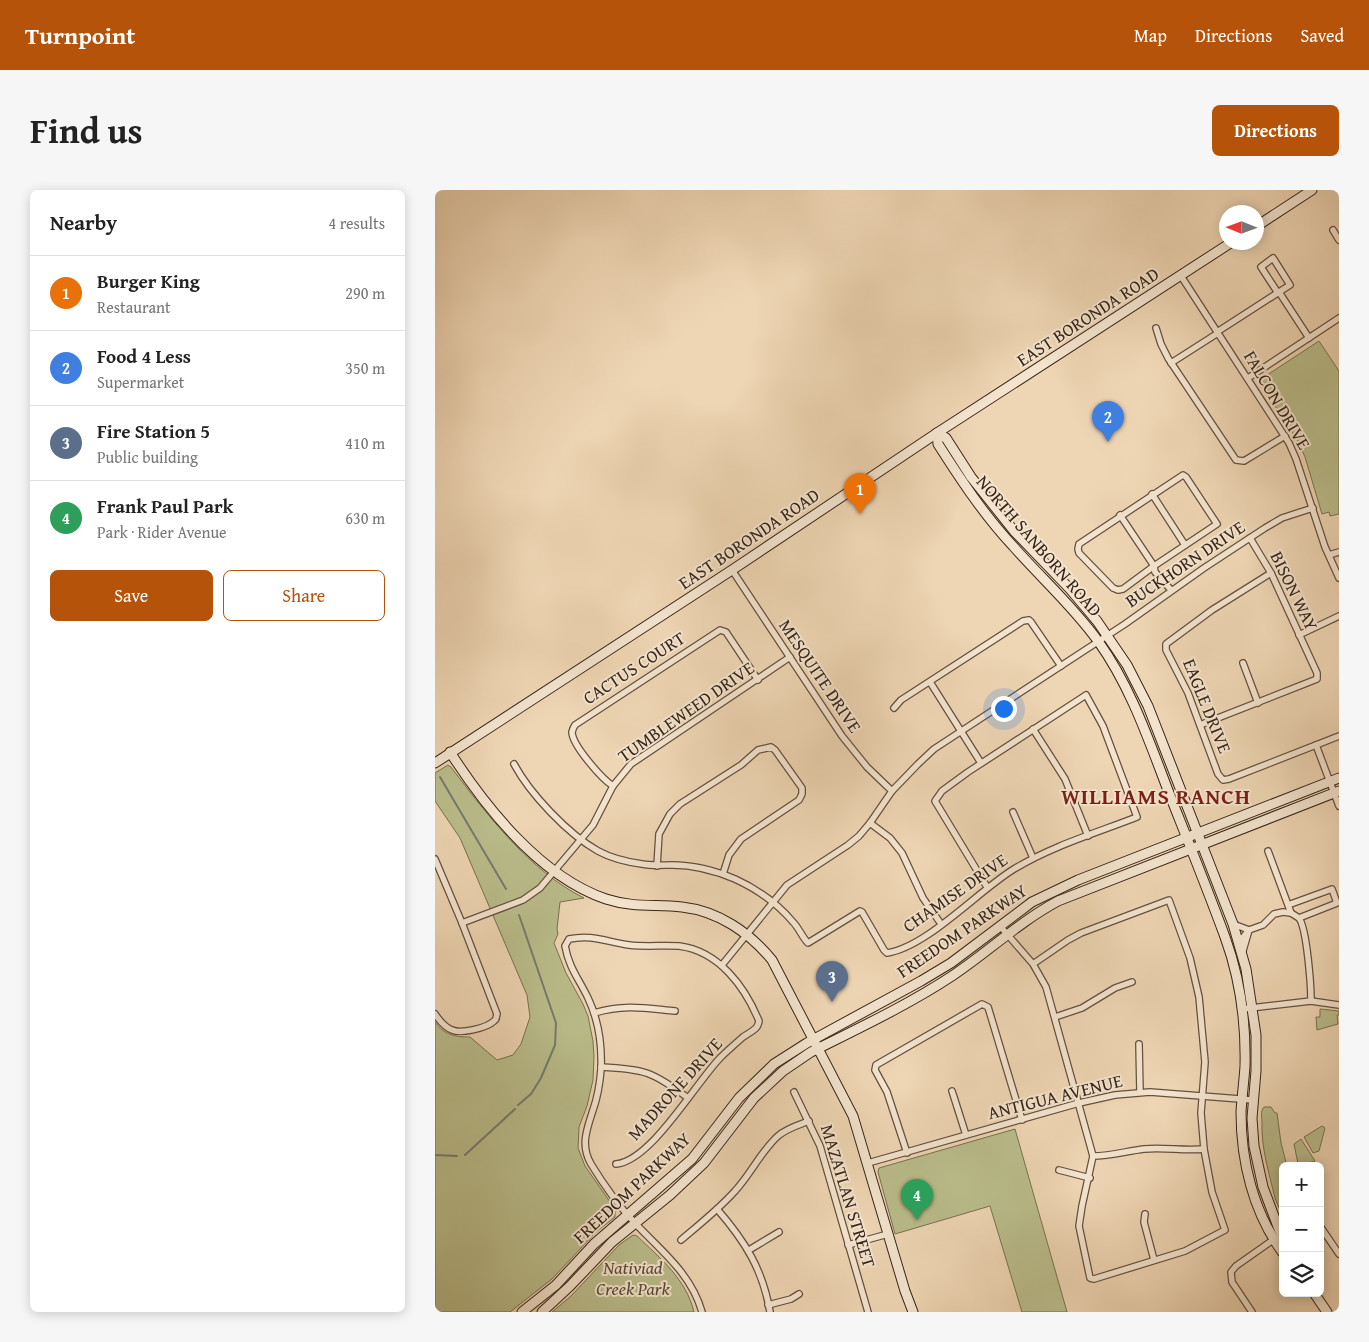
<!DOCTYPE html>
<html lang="en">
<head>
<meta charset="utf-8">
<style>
  body { margin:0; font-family:"Gentium Book Plus",serif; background:#f6f6f6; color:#222 }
  .controls { position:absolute; right:15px; bottom:15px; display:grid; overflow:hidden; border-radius:8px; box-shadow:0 2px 12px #0003 }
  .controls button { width:45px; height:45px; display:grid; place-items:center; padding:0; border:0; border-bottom:1px solid #e0e0e0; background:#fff; color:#222; font:25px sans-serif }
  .compass { position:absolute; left:784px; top:15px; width:45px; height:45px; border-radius:50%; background:#fff; box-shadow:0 2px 12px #0003; rotate:271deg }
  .you { position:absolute; left:568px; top:518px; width:18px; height:18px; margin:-12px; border:4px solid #fff; border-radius:50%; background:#1a73e8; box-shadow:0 0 0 8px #1a73e833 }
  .badge { display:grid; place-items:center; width:32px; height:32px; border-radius:50%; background:#b45309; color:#fff; font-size:16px; font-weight:700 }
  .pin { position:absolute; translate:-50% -41px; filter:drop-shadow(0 1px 2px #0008) }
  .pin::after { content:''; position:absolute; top:26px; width:18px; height:15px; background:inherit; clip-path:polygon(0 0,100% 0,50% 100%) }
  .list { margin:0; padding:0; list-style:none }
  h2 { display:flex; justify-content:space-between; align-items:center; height:65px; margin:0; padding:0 20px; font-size:21px }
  h2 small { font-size:16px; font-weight:400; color:#767676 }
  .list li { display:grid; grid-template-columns:32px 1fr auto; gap:15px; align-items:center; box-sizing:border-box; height:75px; padding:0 20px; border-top:1px solid #e0e0e0 }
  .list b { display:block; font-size:19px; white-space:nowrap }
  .list p { margin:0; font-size:16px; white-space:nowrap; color:#767676 }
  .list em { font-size:16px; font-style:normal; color:#767676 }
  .actions { display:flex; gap:10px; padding:15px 20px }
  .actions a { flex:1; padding:11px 0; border:1px solid #b45309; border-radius:8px; text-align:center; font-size:18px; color:#b45309 }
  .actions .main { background:#b45309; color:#fff }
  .icon { flex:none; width:28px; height:28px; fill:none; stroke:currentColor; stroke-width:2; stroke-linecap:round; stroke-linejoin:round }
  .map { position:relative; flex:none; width:904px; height:1122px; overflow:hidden; border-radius:8px }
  header { display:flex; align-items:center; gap:30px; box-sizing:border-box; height:70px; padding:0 25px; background:#b45309; color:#fff }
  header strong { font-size:24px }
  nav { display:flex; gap:28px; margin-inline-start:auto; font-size:18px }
  .intro { display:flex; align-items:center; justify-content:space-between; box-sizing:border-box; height:120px; padding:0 30px }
  h1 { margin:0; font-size:35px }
  .button { padding:12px 22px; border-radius:8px; background:#b45309; color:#fff; font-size:18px; font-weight:700 }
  main { display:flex; gap:30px; padding:0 30px }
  aside { flex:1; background:#fff; border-radius:8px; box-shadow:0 2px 12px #0003 }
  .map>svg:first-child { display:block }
  .green { fill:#babd8b; stroke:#787052 }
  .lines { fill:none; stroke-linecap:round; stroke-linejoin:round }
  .stream { stroke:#737d6e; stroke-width:2 }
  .street-casing { stroke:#645040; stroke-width:8 }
  .secondary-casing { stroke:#36241a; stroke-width:11 }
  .street { stroke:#f4e4ce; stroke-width:5.5 }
  .secondary { stroke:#f4e4ce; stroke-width:9 }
  .labels { text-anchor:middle; stroke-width:4; stroke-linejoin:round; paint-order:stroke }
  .street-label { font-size:18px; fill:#36241a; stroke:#f4e4ce }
  .park-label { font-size:18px; font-style:italic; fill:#574a36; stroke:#f4e4ce }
  .district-label { font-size:22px; font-weight:bold; letter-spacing:1px; fill:#7a1f14; stroke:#f4e4ce }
</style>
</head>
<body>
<header>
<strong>Turnpoint</strong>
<nav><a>Map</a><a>Directions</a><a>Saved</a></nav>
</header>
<div class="intro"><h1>Find us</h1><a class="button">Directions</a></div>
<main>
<aside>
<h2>Nearby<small>4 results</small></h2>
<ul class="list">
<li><span class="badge" style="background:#e8710a">1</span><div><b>Burger King</b><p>Restaurant</p></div><em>290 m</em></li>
<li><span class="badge" style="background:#3f7fe0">2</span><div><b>Food 4 Less</b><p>Supermarket</p></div><em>350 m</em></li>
<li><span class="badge" style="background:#5c6f8a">3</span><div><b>Fire Station 5</b><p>Public building</p></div><em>410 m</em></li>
<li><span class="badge" style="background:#2e9e5b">4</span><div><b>Frank Paul Park</b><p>Park · Rider Avenue</p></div><em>630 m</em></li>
</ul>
<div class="actions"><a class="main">Save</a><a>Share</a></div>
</aside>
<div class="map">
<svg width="904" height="1122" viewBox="0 0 904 1122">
  <rect width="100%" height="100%" fill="#eed5b3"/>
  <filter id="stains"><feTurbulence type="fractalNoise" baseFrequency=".004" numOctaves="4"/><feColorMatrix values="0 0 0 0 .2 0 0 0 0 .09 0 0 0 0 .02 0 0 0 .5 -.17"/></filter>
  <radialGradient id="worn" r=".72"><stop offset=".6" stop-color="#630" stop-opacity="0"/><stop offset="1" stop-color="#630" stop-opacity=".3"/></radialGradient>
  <!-- green -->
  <g class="green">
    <polygon points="884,151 904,181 904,324 895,326 894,322 887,324 870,267 863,251 825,193 826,189"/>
    <path d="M13,575L16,577C52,625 95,681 149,708L125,712L122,739L123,744L119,753L131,783L148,814L153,826L158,851L159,866L158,890L152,916L144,937L143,958L150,976L180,1019V1027L161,1042L117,1089L75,1122H0V832C9,845 20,847 35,847L62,870L78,865L86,854L95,827L92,805L25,648L0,611V583Z"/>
    <polygon points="885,819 904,821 904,825 902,825 903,834 882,840 881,827 885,827"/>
    <path d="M829,917H836L840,923H842L846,953L852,976H848V1030C846,1021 843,1016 840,1008C834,983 826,957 827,932C827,926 825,922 829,917Z"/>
    <polygon points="887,936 890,938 884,961 878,963 869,947"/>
    <polygon points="580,939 632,1122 587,1122 555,1016 460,1044 443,982 444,978"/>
    <polygon points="866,949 880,971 866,975 863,974 859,954"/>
    <path d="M198,1045L202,1046C226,1069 251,1089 259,1122H117L136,1106L184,1055Z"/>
  </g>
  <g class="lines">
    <!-- stream -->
    <g class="stream">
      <polyline points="5,587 71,699"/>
      <polyline points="83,915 96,904 106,888 120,855 121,833 84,725"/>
      <polyline points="0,965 22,966"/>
      <polyline points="30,965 80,919"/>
    </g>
    <!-- street casing -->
    <g class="street-casing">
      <g id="street">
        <polyline points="898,40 904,50"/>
        <polyline points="746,86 854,253 861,269 890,357 904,388"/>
        <polyline points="844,102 874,148"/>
        <polyline points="721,138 726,154 733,168 801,270 809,271 850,246"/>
        <polyline points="782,142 855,95 838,68 826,77 843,103"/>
        <polyline points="736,173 783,143"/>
        <polyline points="813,188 904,128"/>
        <polygon points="748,285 751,287 782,334 719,376 688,399 683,400 678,398 644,363 643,359 644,354"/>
        <polyline points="717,304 750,355"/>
        <polyline points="685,325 719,376 720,382 736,400"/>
        <polyline points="894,365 904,362"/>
        <polyline points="297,380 407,546 432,577 457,601"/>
        <polyline points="836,383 777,420 731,454 731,460 753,503 783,584 788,590 794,589 904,546"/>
        <polyline points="864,445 904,426"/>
        <polyline points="808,473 823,513"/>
        <polyline points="495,492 546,573"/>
        <polyline points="459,518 466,510 588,431 594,430 596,432 626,476"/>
        <polyline points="765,535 882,489 882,483 836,383 815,348"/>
        <polyline points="598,539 630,589 653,646"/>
        <polyline points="881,555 904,616"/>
        <path d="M79,574C95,604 133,644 163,661C176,668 192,672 207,674C217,676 227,675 237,675C258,675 281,681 300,689C322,699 342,713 358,732C364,738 367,747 373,753L425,721L427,722L449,760L452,763C492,757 543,701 579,679C617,656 661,643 702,627L668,536L651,505L533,582L507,601L500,611L552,697"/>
        <path d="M178,596C167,589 137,555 137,542C138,538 138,538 140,535L285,440L291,442L323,490"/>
        <polyline points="578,622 598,668"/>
        <polyline points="435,633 455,648 467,663 488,708 506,734"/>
        <polyline points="833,661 856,723 864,728 902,713 897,699 853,715"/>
        <path d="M0,669L27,733L62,824C61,827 62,829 59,831C52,838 26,844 17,840C9,837 4,830 0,824"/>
        <polyline points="222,676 224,644 235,624 245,614 306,575 323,560 336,557 340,560 367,598 367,604 364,610 306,649 294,665 288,684"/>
        <path d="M864,728C872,739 876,796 876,811"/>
        <polyline points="27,733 88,710 105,698 158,635 178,596 196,574 355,467"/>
        <polyline points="798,734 814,740 804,752"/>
        <polyline points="565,736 598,774 611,797 658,966 647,1016 644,1036 655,1088 659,1089 750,1061 790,1040 777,1002 769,959 766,923 770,872 764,807 755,768 734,710 646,743 633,750 598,774"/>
        <polyline points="807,764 814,740 828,735 839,724 848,722 856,723"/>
        <polyline points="287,775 352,695 413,655 424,646 435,633 457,601 483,574 499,559 690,434 769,378 830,338 847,328 878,318"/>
        <polyline points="807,819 876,811 904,815"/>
        <path d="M159,823C190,814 209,818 240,821"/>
        <polyline points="620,827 647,818 680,798 697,792"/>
        <polyline points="704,854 705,902"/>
        <path d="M166,877C210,879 218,882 253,908"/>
        <polyline points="517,901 531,945"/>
        <polyline points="359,902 385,956 433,1122"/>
        <polyline points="472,963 452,902 440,880 441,875 547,814 553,817 587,930"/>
        <path d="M658,966C676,966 692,961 709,959C729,957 749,961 769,959"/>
        <polyline points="433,973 644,913 680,905 715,902 818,910"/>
        <path d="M181,974C216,971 260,894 285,868C292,861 300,854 308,847C312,844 317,842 321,838C323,836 323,835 324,831C310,797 284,761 244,756C227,755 211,757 194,755C172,752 157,744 134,749L130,756C134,778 144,789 153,808C163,829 167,855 166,879C165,892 163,906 158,920C152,939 145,955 156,974C167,992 185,1017 199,1032C226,1061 256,1083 267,1122"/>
        <polyline points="624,980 655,988"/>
        <path d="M282,1019C310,1051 328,1080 335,1122"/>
        <polyline points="710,1024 709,1032 719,1070"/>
        <polyline points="885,1036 904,1064"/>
        <path d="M246,1050C265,1034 284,1019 300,1001C316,984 326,961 343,946C352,938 364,935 374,931"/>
        <polyline points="413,1055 453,1044"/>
        <polyline points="314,1060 344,1042"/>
        <polyline points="333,1115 356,1109 364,1104"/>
        <polyline points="817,1122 797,1092 796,1082 801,1076 838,1050"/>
      </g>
    </g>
    <!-- secondary casing -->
    <g class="secondary-casing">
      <g id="secondary">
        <polyline points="822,36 877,0"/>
        <path d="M502,243L503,254C526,290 549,325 578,356C606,388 638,416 663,451C696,497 714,551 734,603C753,651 772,698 790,747C805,788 811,833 810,876C809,891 807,906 806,922C806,971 818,1022 848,1063"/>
        <polyline points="502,243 511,248 536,287 579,341 635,399 662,431 692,475 713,516 798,734 811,779 821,845 821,881 817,928 819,956 828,997 848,1050"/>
        <path d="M15,562C51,618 106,687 171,709C199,718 220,714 247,717C283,721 314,742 337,770L418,926L470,1101L478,1122"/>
        <polyline points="0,573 297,380 502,243 797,52"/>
        <polyline points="879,1103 892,1122"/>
        <polyline points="87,1122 121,1095 159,1054 257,969 304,908 339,874 372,853 486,791 516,773 597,712 643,690 904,588"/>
        <path d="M107,1122L135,1096L177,1052L235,1005L269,973L319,908L348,881L376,862C424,838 473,815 517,786C553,762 584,732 623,711L904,601"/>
      </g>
    </g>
    <!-- street -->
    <use href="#street" class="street"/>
    <!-- secondary -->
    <use href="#secondary" class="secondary"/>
  </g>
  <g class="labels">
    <!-- street labels -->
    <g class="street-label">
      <text transform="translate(653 127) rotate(-33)" y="6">EAST BORONDA ROAD</text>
      <text transform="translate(842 210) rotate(59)" y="6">FALCON DRIVE</text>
      <text transform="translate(314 349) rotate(-34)" y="6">EAST BORONDA ROAD</text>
      <text transform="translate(604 356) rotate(49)" y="6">NORTH SANBORN ROAD</text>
      <text transform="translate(750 374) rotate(-34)" y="6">BUCKHORN DRIVE</text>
      <text transform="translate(859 401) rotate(64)" y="6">BISON WAY</text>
      <text transform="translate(199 478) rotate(-33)" y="6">CACTUS COURT</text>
      <text transform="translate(385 486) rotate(56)" y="6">MESQUITE DRIVE</text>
      <text transform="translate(772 516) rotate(68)" y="6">EAGLE DRIVE</text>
      <text transform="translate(251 522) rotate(-35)" y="6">TUMBLEWEED DRIVE</text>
      <text transform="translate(520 703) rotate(-35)" y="6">CHAMISE DRIVE</text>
      <text transform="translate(527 741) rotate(-34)" y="6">FREEDOM PARKWAY</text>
      <text transform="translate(240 899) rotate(-48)" y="6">MADRONE DRIVE</text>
      <text transform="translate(620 907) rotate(-14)" y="6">ANTIGUA AVENUE</text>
      <text transform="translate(197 998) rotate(-43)" y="6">FREEDOM PARKWAY</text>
      <text transform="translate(413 1006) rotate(73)" y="6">MAZATLAN STREET</text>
    </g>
    <!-- park labels -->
    <g class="park-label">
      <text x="198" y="1084">Nativiad<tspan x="198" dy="21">Creek Park</tspan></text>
    </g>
    <!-- district labels -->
    <g class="district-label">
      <text x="721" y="614">WILLIAMS RANCH</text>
    </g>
  </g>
  <rect width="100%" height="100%" filter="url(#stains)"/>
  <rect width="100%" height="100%" fill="url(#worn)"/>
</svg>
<div class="controls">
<button>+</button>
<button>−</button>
<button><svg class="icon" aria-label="layers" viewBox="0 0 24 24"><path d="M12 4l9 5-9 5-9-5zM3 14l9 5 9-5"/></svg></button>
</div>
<svg class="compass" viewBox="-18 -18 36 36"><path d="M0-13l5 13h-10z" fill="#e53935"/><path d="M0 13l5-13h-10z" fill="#767676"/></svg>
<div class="you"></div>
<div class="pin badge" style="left:425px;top:324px;background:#e8710a">1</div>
<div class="pin badge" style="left:673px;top:252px;background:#3f7fe0">2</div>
<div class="pin badge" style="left:397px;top:812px;background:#5c6f8a">3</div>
<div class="pin badge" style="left:482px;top:1030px;background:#2e9e5b">4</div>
</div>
</main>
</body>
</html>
